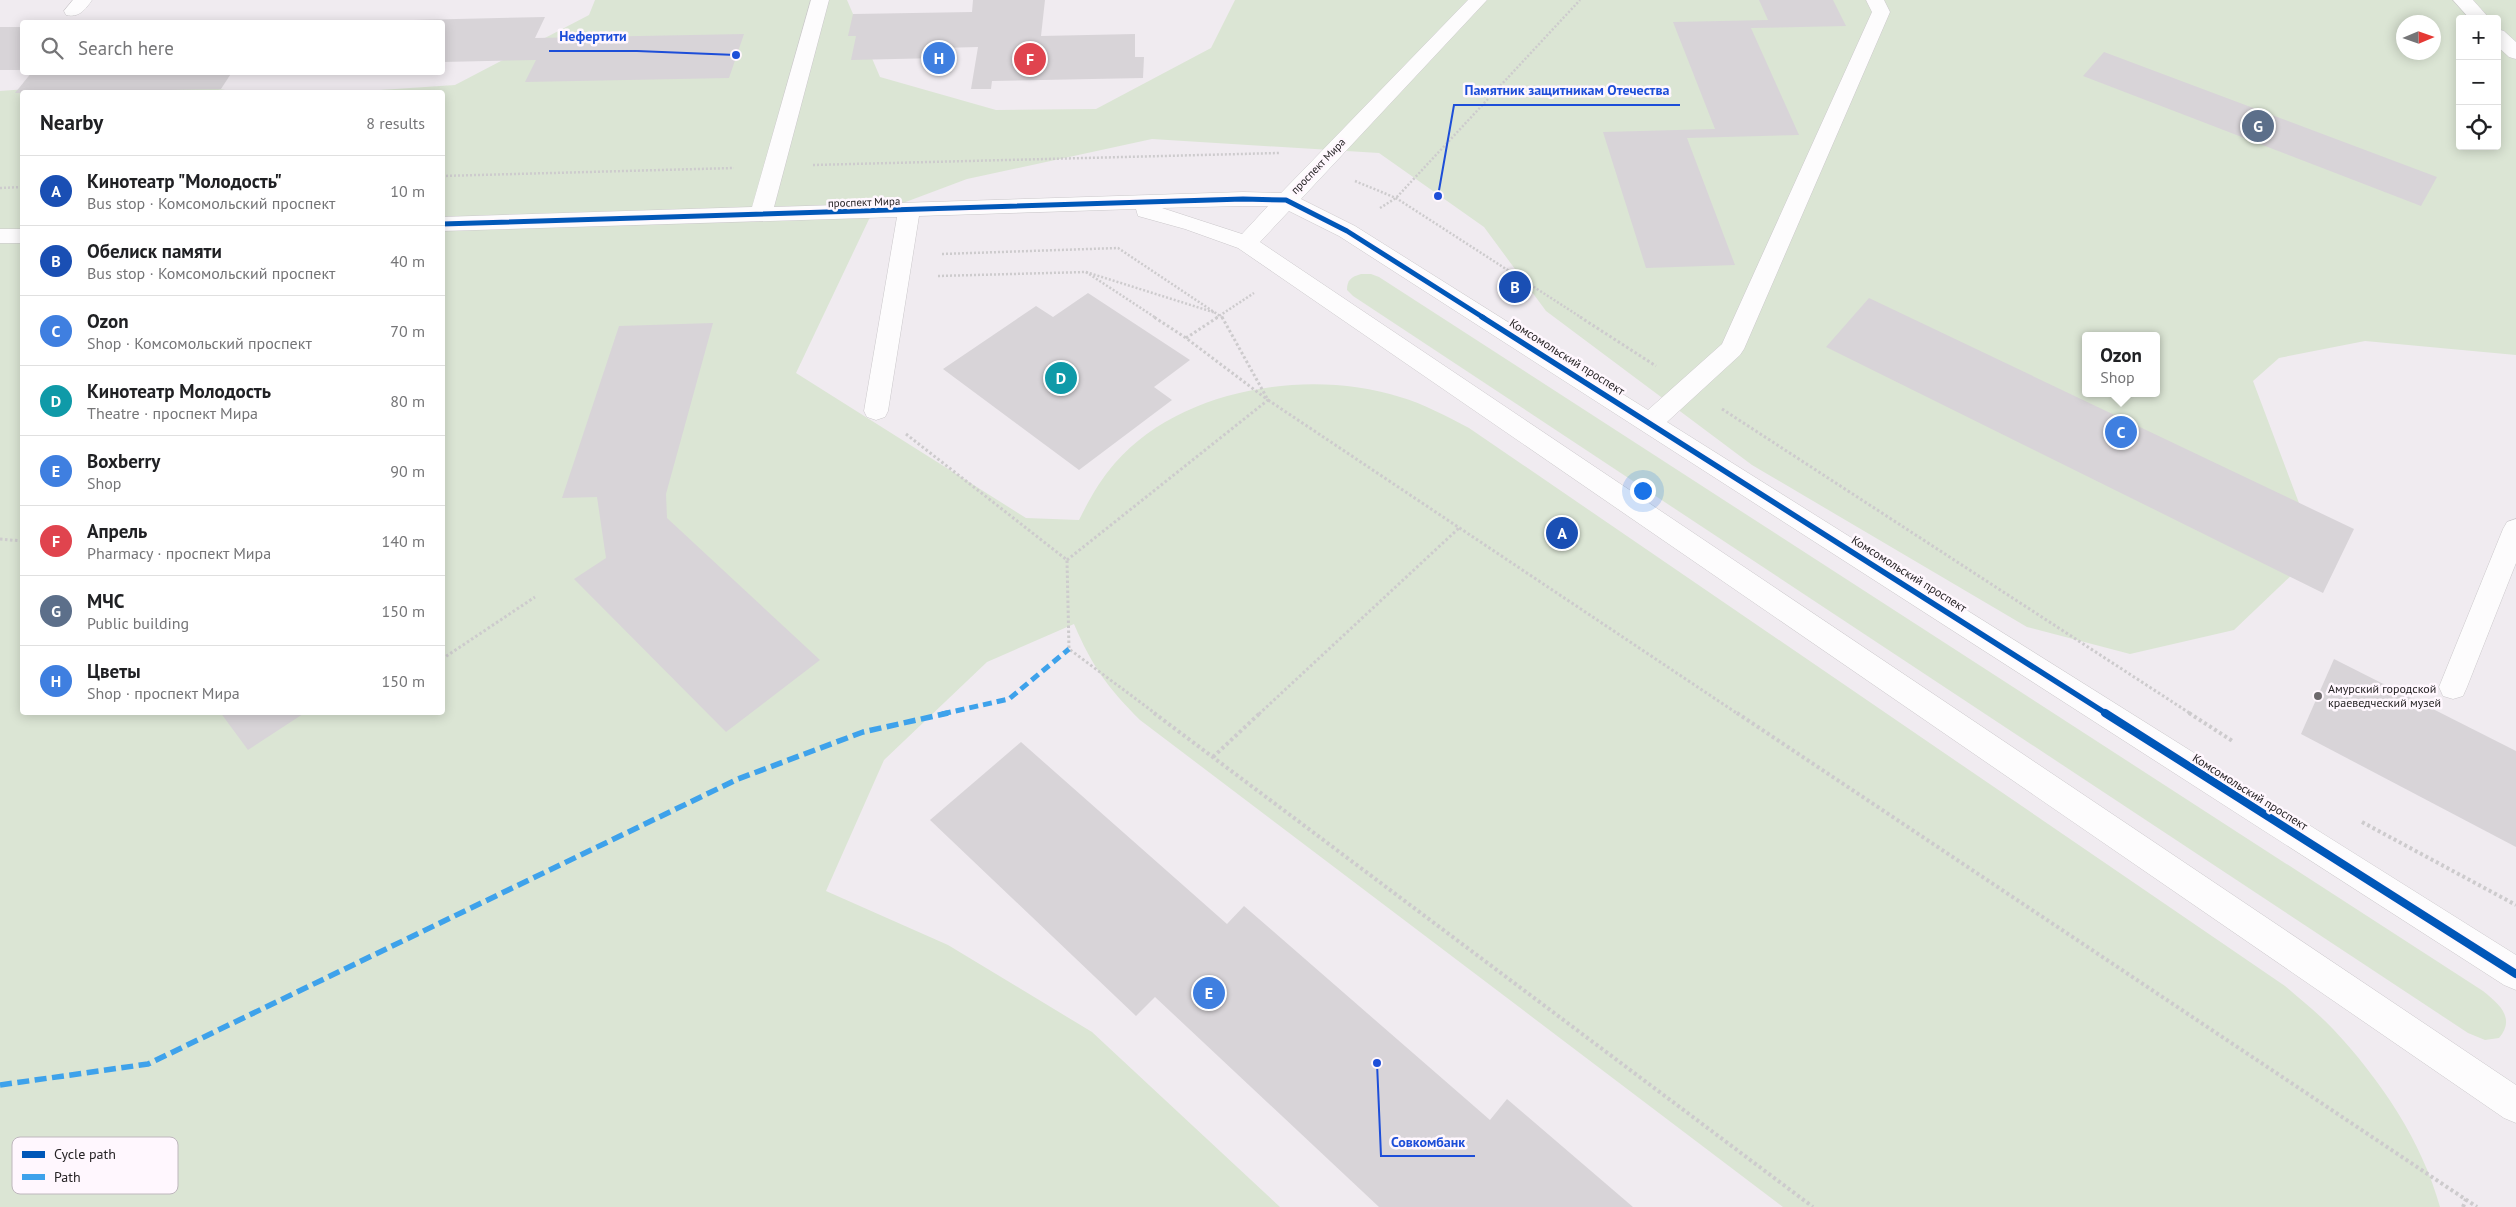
<!DOCTYPE html>
<html lang="en">
<head>
<meta charset="utf-8">
<style>
  body { margin:0; font-family:"PT Sans",sans-serif; background:#f2f2f2; color:#202124 }
  .controls { position:absolute; right:15px; top:15px; display:grid; overflow:hidden; border-radius:5px; box-shadow:0 2px 12px #0003 }
  .controls button { width:45px; height:45px; display:grid; place-items:center; padding:0; border:0; border-bottom:1px solid #e0e0e0; background:#fff; color:#202124; font:25px sans-serif }
  .compass { position:absolute; left:2396px; top:15px; width:45px; height:45px; border-radius:50%; background:#fff; box-shadow:0 2px 12px #0003; rotate:88deg }
  .you { position:absolute; left:1642px; top:490px; width:18px; height:18px; margin:-12px; border:4px solid #fff; border-radius:50%; background:#1a73e8; box-shadow:0 0 0 8px #1a73e833 }
  .badge { display:grid; place-items:center; width:32px; height:32px; border-radius:50%; background:#6d696c; color:#fff; font-size:16px; font-weight:700 }
  .pin { position:absolute; translate:-50% -50%; border:2px solid #fff; box-shadow:0 1px 5px #0006 }
  .popup { position:absolute; left:2082px; top:332px; width:78px; height:65px; box-sizing:border-box; display:grid; place-content:center; border-radius:5px; background:#fff; filter:drop-shadow(0 1px 4px #0005); font-size:16px; white-space:nowrap; color:#757577 }
  .popup b { font-size:19px; color:#202124 }
  .popup::after { content:''; position:absolute; left:50%; top:100%; margin-left:-10px; border:10px solid transparent; border-top-color:#fff }
  .list { margin:0; padding:0; list-style:none }
  h2 { display:flex; justify-content:space-between; align-items:center; height:65px; margin:0; padding:0 20px; font-size:21px }
  h2 small { font-size:16px; font-weight:400; color:#757577 }
  .list li { display:grid; grid-template-columns:32px 1fr auto; gap:15px; align-items:center; box-sizing:border-box; height:70px; padding:0 20px; border-top:1px solid #e0e0e0 }
  .list b { display:block; font-size:19px; white-space:nowrap }
  .list p { margin:0; font-size:16px; white-space:nowrap; color:#757577 }
  .list em { font-size:16px; font-style:normal; color:#757577 }
  .icon { flex:none; width:28px; height:28px; fill:none; stroke:currentColor; stroke-width:2; stroke-linecap:round; stroke-linejoin:round }
  .map { position:relative; flex:none; width:2516px; height:1207px; overflow:hidden }
  .search { position:absolute; background:#fff; box-shadow:0 2px 12px #0003; left:20px; top:20px; width:425px; height:55px; display:flex; align-items:center; gap:12px; box-sizing:border-box; padding:0 18px; border-radius:5px; color:#757577; font-size:19px }
  .panel { position:absolute; background:#fff; box-shadow:0 2px 12px #0003; left:20px; top:90px; width:425px; height:625px; border-radius:5px }
  .map>svg:first-child { display:block }
  .green { fill:#dbe5d4; fill-rule:evenodd }
  .building { fill:#d8d4d8 }
  .lines { fill:none; stroke-linecap:round; stroke-linejoin:round }
  .minor-casing { stroke:#cbc8cb; stroke-width:1 }
  .path-far2 { stroke:#cdcbcd; stroke-width:2.5; stroke-dasharray:2 2; stroke-linecap:butt }
  .path-far1 { stroke:#cdcbcd; stroke-width:3; stroke-dasharray:2.5 2.5; stroke-linecap:butt }
  .path { stroke:#cdcbcd; stroke-width:4; stroke-dasharray:3 3; stroke-linecap:butt }
  .minor { fill:#fdfcfd; fill-rule:evenodd }
  .quiet-far1 { stroke:#3ea2eb; stroke-width:5; stroke-dasharray:9 5; stroke-linecap:butt }
  .quiet { stroke:#3ea2eb; stroke-width:5.5; stroke-dasharray:12 5.5; stroke-linecap:butt }
  .cycleway-far2-casing { stroke:#fff7fe; stroke-width:8 }
  .cycleway-far1-casing { stroke:#fff7fe; stroke-width:9 }
  .cycleway-casing { stroke:#fff7fe; stroke-width:11 }
  .cycleway-far2 { stroke:#0057b8; stroke-width:5 }
  .cycleway-far1 { stroke:#0057b8; stroke-width:5.5 }
  .cycleway { stroke:#0057b8; stroke-width:8 }
  .poi-dot { fill:#6d696c; stroke:#fff7fe; stroke-width:2 }
  .labels { text-anchor:middle; stroke-width:5; stroke-linejoin:round; paint-order:stroke }
  .far-street-label { font-size:11px; fill:#262325; stroke:#fff7fe }
  .street-label { font-size:12px; fill:#262325; stroke:#fff7fe }
  .poi-label { font-size:12px; fill:#262325; stroke:#fff7fe; text-anchor:start }
  .key { fill:#fff7fe; stroke:#beb7bd; stroke-width:1 }
  .key-label { font-size:14px; fill:#262325 }
  .leader { fill:none; stroke:#1d4ed8; stroke-width:2 }
  .callout-dot { fill:#1d4ed8; stroke:#fff7fe; stroke-width:2 }
  .callout-label { font-size:14px; text-anchor:middle; font-weight:bold; fill:#1d4ed8; stroke:#fff7fe; stroke-width:5; stroke-linejoin:round; paint-order:stroke }
</style>
</head>
<body>
<div class="map">
<svg width="2516" height="1207" viewBox="0 0 2516 1207">
  <rect width="100%" height="100%" fill="#f0ebf0"/>
  <!-- green -->
  <g class="green">
    <path d="M595,0H847L880,77L996,110L1096,109L1211,48L1235,0H2516V355L2365,341L2279,358L2253,381L2317,551L2234,630L2130,654L2027,627L1752,465L1546,311L1484,227L1379,153L1152,139L967,179L871,215L796,373L1026,518L1079,520C1089,500 1100,480 1115,463C1180,388 1309,368 1400,397C1424,404 1446,416 1469,428L2285,986C2301,1000 2319,1014 2333,1029C2380,1079 2422,1141 2440,1207H1783L1140,720C1107,687 1092,666 1074,624L987,662L884,760L826,891L948,945L1092,1032L1280,1207H0V91L148,80L241,92H22V712H442V92H350L455,85L589,15ZM2460,19H2497V146H2460ZM2404,22H2434V52H2404ZM2086,336H2156V393H2086Z"/>
    <path d="M1361,274H1371L1379,277L2483,991C2499,1004 2516,1018 2499,1038L2485,1040L2468,1033L1353,296L1347,290C1347,280 1351,277 1361,274Z"/>
  </g>
  <!-- building -->
  <g class="building">
    <polygon points="973,0 1045,0 1041,36 1135,34 1135,57 1144,57 1143,78 992,81 991,89 971,89 978,47 941,48 939,58 851,60 856,36 848,36 853,14 972,12"/>
    <polygon points="1759,0 1833,0 1846,26 1751,28 1799,135 1687,138 1735,265 1646,268 1603,132 1715,129 1673,22 1768,20"/>
    <polygon points="545,17 535,38 744,34 729,78 525,82 536,60 442,62 442,22 328,22"/>
    <rect x="0" y="27" width="22" height="43"/>
    <polygon points="2104,52 2437,177 2421,206 2083,76"/>
    <polygon points="32,72 232,72 221,89 15,93"/>
    <polygon points="1088,293 1190,360 1154,387 1172,400 1079,470 943,369 1036,306 1053,317"/>
    <polygon points="1869,298 2354,529 2323,593 1826,347"/>
    <polygon points="713,323 666,494 667,518 820,660 726,732 574,579 606,558 597,497 562,498 619,326"/>
    <polygon points="2334,659 2516,751 2516,847 2301,734"/>
    <polygon points="220,712 306,712 248,750"/>
    <polygon points="1021,742 1227,924 1244,906 1490,1120 1507,1099 1633,1207 1379,1207 1155,997 1136,1016 930,820"/>
  </g>
  <g class="lines">
    <!-- minor casing -->
    <g class="minor-casing">
      <g id="minor">
        <path d="M73,0H92C85,10 79,18 66,15L64,11Z"/>
        <path d="M811,0H829L774,207L1243,192L1281,193L1468,0H1487L1301,199L1355,226L1648,410L1722,344L1872,12L1866,0H1884L1890,12L1744,349L1740,355L1667,422L2516,955V990L2504,985L1339,236L1289,211L1260,242L2516,1085V1123L2504,1118L1238,248L1185,229L1138,216L1136,209L919,216L888,411L885,417L876,420L867,417L864,411L897,217L442,231V217L752,207ZM1243,206H1268L1242,234L1162,208Z"/>
        <polygon points="2453,0 2473,0 2490,19 2470,19"/>
        <polygon points="2497,29 2504,31 2516,42 2516,59 2509,57 2497,46"/>
        <rect x="0" y="229" width="22" height="14"/>
        <polygon points="2516,519 2516,563 2467,687 2463,696 2453,699 2443,696 2439,687 2503,529 2507,522"/>
      </g>
    </g>
    <!-- path-far2 -->
    <g class="path-far2">
      <polyline points="813,165 1279,153"/>
      <polyline points="442,176 734,168"/>
      <polyline points="1355,181 1396,198 1582,318"/>
      <polyline points="0,188 22,187"/>
      <polyline points="1380,208 1396,198 1580,0"/>
      <polyline points="942,254 1118,248 1223,318"/>
      <polyline points="1086,272 1156,318"/>
      <polyline points="938,276 1086,272 1216,313"/>
      <polyline points="1216,318 1254,293"/>
    </g>
    <!-- path-far1 -->
    <g class="path-far1">
      <polyline points="1222,317 1268,400 1738,714"/>
      <polyline points="1580,317 1656,366"/>
      <polyline points="1186,338 1218,317"/>
      <polyline points="1722,409 2191,714"/>
      <polyline points="906,434 1067,560 1069,649 1156,714"/>
      <polyline points="0,539 22,541"/>
      <polyline points="1067,560 1268,400 1186,338 1154,317"/>
      <polyline points="442,659 535,597"/>
      <polyline points="1259,714 1459,528"/>
    </g>
    <!-- path -->
    <g class="path">
      <polyline points="1154,713 1813,1207"/>
      <polyline points="1737,713 2477,1207"/>
      <polyline points="2189,713 2234,742"/>
      <polyline points="1213,757 1260,713"/>
      <polyline points="2362,822 2516,905"/>
      <polyline points="2463,1207 2466,1199"/>
    </g>
    <!-- minor -->
    <use href="#minor" class="minor"/>
    <!-- quiet-far1 -->
    <polyline class="quiet-far1" points="942,714 1009,699 1069,649"/>
    <!-- quiet -->
    <polyline class="quiet" points="0,1085 148,1064 738,779 863,732 948,713"/>
    <!-- cycleway-far2 casing -->
    <g class="cycleway-far2-casing">
      <polyline id="cycleway-far2" points="442,224 1243,199 1286,200 1347,231 1484,318"/>
    </g>
    <!-- cycleway-far1 casing -->
    <g class="cycleway-far1-casing">
      <polyline id="cycleway-far1" points="1482,317 2107,714"/>
    </g>
    <!-- cycleway casing -->
    <g class="cycleway-casing">
      <polyline id="cycleway" points="2105,713 2516,974"/>
    </g>
    <!-- cycleway-far2 -->
    <use href="#cycleway-far2" class="cycleway-far2"/>
    <!-- cycleway-far1 -->
    <use href="#cycleway-far1" class="cycleway-far1"/>
    <!-- cycleway -->
    <use href="#cycleway" class="cycleway"/>
  </g>
  <!-- markers -->
  <circle class="poi-dot" cx="2318" cy="696" r="5"/>
  <g class="labels">
    <!-- far-street labels -->
    <g class="far-street-label">
      <text transform="translate(1318 166) rotate(-46)" y="4">проспект Мира</text>
      <text transform="translate(864 202) rotate(-2)" y="4">проспект Мира</text>
    </g>
    <!-- street labels -->
    <g class="street-label">
      <text transform="translate(1567 357) rotate(32)" y="4">Комсомольский проспект</text>
      <text transform="translate(1909 574) rotate(32)" y="4">Комсомольский проспект</text>
      <text transform="translate(2250 792) rotate(32)" y="4">Комсомольский проспект</text>
    </g>
    <!-- poi labels -->
    <g class="poi-label">
      <text x="2328" y="693">Амурский городской<tspan x="2328" dy="14">краеведческий музей</tspan></text>
    </g>
  </g>
  <!-- legend -->
  <rect x="12" y="1137" width="166" height="57" rx="8" class="key"/>
  <rect x="22" y="1151" width="23" height="7" fill="#0057b8"/>
  <rect x="22" y="1174" width="23" height="6" fill="#3ea2eb"/>
  <g class="key-label">
    <text x="54" y="1159">Cycle path</text>
    <text x="54" y="1182">Path</text>
  </g>
  <!-- callouts -->
  <path class="leader" d="M736 55L637 51H549M1438 196L1454 105H1680M1377 1063L1381 1156H1475"/>
  <g class="callout-dot">
    <circle cx="736" cy="55" r="5"/>
    <circle cx="1438" cy="196" r="5"/>
    <circle cx="1377" cy="1063" r="5"/>
  </g>
  <g class="callout-label">
    <text x="593" y="41">Нефертити</text>
    <text x="1567" y="95">Памятник защитникам Отечества</text>
    <text x="1428" y="1147">Совкомбанк</text>
  </g>
</svg>
<div class="controls">
<button>+</button>
<button>−</button>
<button><svg class="icon" aria-label="locate" viewBox="0 0 24 24"><circle cx="12" cy="12" r="6"/><path d="M12 2v4M12 18v4M2 12h4M18 12h4"/></svg></button>
</div>
<svg class="compass" viewBox="-18 -18 36 36"><path d="M0-13l5 13h-10z" fill="#e53935"/><path d="M0 13l5-13h-10z" fill="#757577"/></svg>
<div class="you"></div>
<div class="pin badge" style="left:1562px;top:533px;background:#1a4fb4">A</div>
<div class="pin badge" style="left:1515px;top:287px;background:#1a4fb4">B</div>
<div class="pin badge" style="left:2121px;top:432px;background:#3f7fe0">C</div>
<div class="popup"><b>Ozon</b>Shop</div>
<div class="pin badge" style="left:1061px;top:378px;background:#0f9aa8">D</div>
<div class="pin badge" style="left:1209px;top:993px;background:#3f7fe0">E</div>
<div class="pin badge" style="left:1030px;top:59px;background:#e0444e">F</div>
<div class="pin badge" style="left:2258px;top:126px;background:#5c6f8a">G</div>
<div class="pin badge" style="left:939px;top:58px;background:#3f7fe0">H</div>
<div class="search"><svg class="icon" aria-label="search" viewBox="0 0 24 24"><circle cx="10" cy="10" r="6"/><path d="M15 15l6 6"/></svg>Search here</div>
<section class="panel">
<h2>Nearby<small>8 results</small></h2>
<ul class="list">
<li><span class="badge" style="background:#1a4fb4">A</span><div><b>Кинотеатр &quot;Молодость&quot;</b><p>Bus stop · Комсомольский проспект</p></div><em>10 m</em></li>
<li><span class="badge" style="background:#1a4fb4">B</span><div><b>Обелиск памяти</b><p>Bus stop · Комсомольский проспект</p></div><em>40 m</em></li>
<li><span class="badge" style="background:#3f7fe0">C</span><div><b>Ozon</b><p>Shop · Комсомольский проспект</p></div><em>70 m</em></li>
<li><span class="badge" style="background:#0f9aa8">D</span><div><b>Кинотеатр Молодость</b><p>Theatre · проспект Мира</p></div><em>80 m</em></li>
<li><span class="badge" style="background:#3f7fe0">E</span><div><b>Boxberry</b><p>Shop</p></div><em>90 m</em></li>
<li><span class="badge" style="background:#e0444e">F</span><div><b>Апрель</b><p>Pharmacy · проспект Мира</p></div><em>140 m</em></li>
<li><span class="badge" style="background:#5c6f8a">G</span><div><b>МЧС</b><p>Public building</p></div><em>150 m</em></li>
<li><span class="badge" style="background:#3f7fe0">H</span><div><b>Цветы</b><p>Shop · проспект Мира</p></div><em>150 m</em></li>
</ul>
</section>
</div>
</body>
</html>
